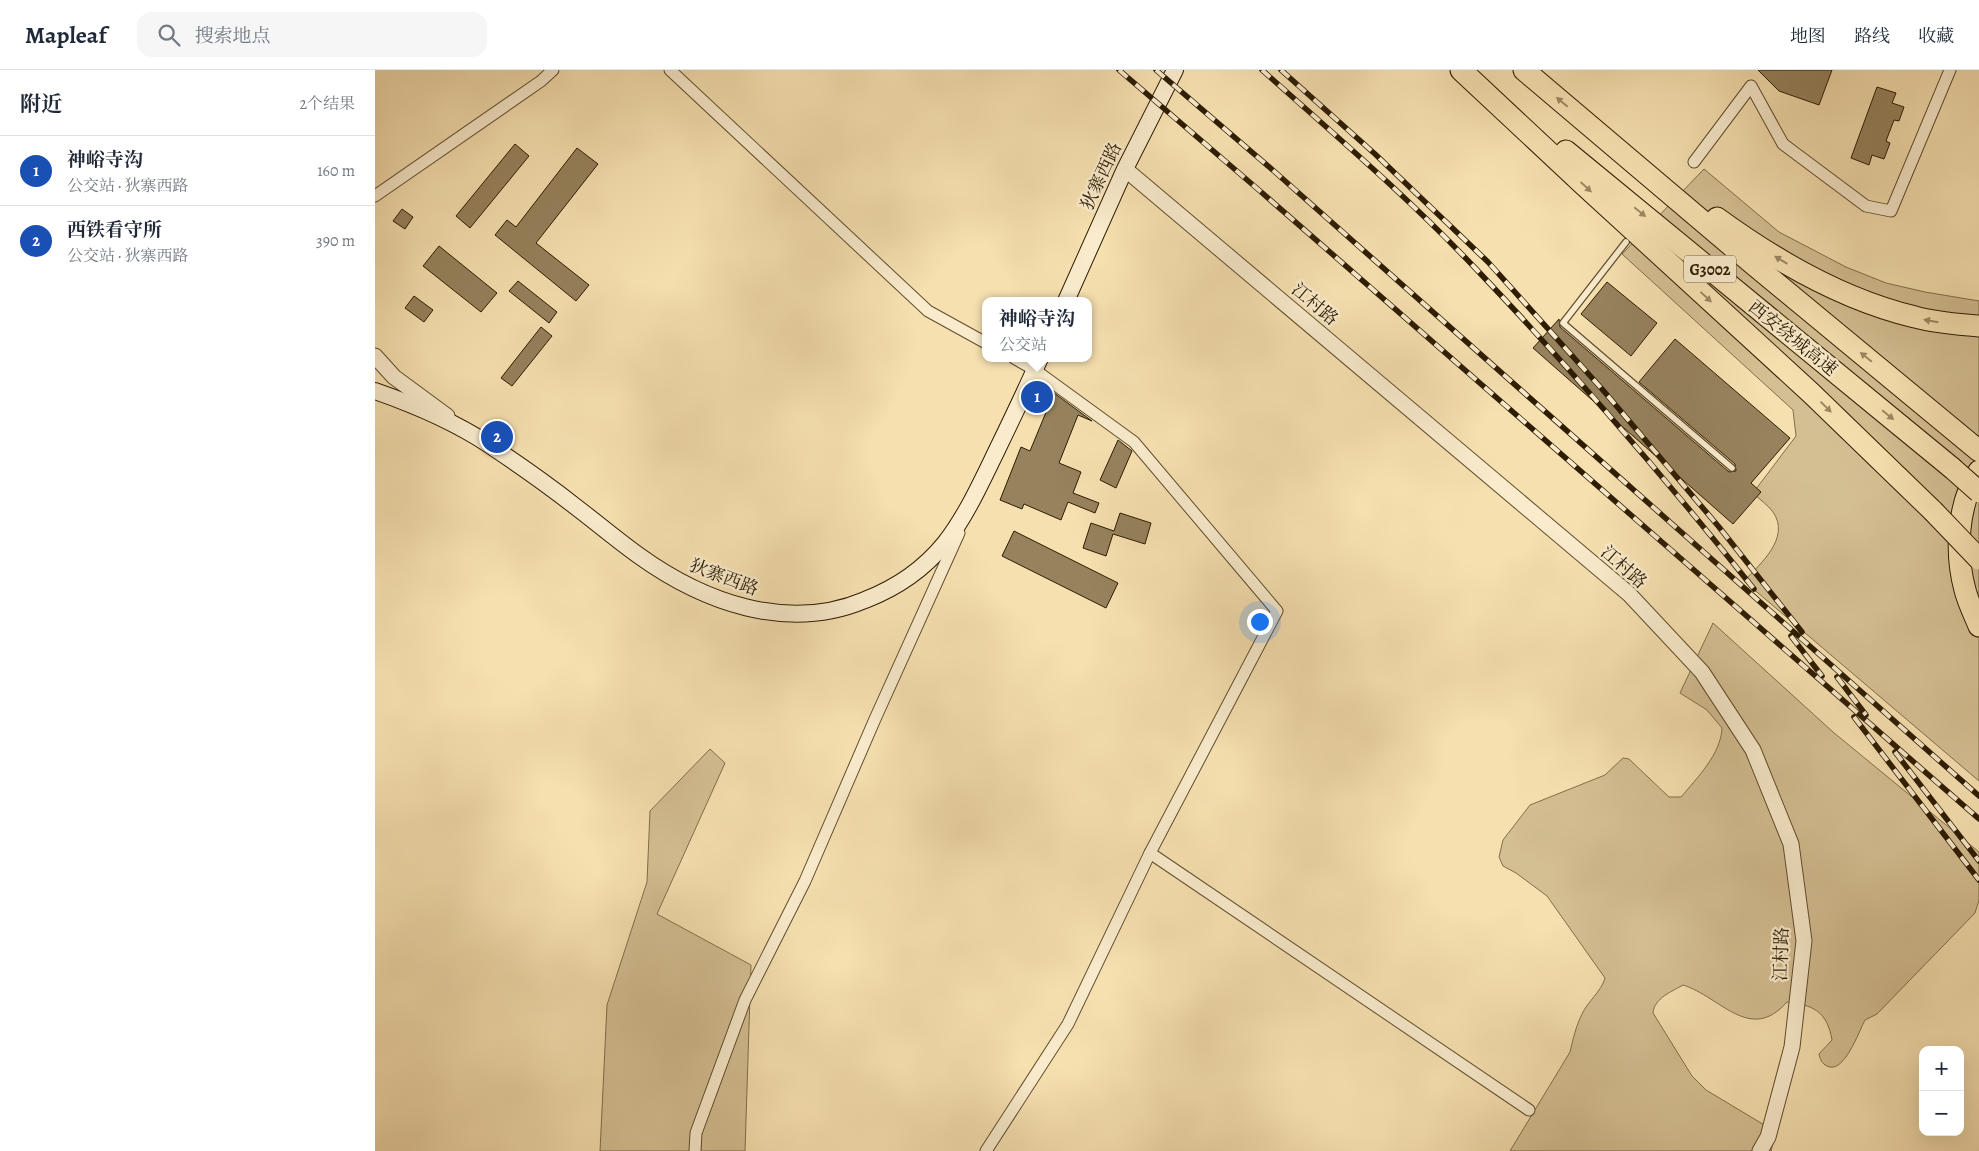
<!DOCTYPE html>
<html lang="zh">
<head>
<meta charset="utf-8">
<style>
  body { margin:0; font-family:Alegreya,"Noto Serif SC",serif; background:#f6f6f7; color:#1f2937 }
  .controls { position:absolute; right:15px; bottom:15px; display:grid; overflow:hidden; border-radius:10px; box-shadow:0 5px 20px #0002 }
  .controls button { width:45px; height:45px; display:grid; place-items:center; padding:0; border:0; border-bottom:1px solid #e0e1e3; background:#fff; color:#1f2937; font:25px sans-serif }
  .you { position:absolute; left:884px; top:551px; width:18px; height:18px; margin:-12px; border:4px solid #fff; border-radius:50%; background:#1a73e8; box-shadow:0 0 0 8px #1a73e833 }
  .badge { display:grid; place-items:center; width:32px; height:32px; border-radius:50%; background:#111827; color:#fff; font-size:16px; font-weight:700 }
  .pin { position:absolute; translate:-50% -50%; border:2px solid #fff; box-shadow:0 1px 5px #0006 }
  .popup { position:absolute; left:607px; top:227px; width:110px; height:65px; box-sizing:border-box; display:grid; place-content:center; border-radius:10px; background:#fff; filter:drop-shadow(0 1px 4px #0005); font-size:16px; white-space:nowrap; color:#747a83 }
  .popup b { font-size:19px; color:#1f2937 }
  .popup::after { content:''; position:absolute; left:50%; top:100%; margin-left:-10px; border:10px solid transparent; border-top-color:#fff }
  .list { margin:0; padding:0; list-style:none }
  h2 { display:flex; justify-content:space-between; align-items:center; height:65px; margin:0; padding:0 20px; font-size:21px }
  h2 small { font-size:16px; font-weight:400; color:#747a83 }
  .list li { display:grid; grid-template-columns:32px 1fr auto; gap:15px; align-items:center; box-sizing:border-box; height:70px; padding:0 20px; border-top:1px solid #e0e1e3 }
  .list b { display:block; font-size:19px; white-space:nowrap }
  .list p { margin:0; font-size:16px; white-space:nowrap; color:#747a83 }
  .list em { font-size:16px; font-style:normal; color:#747a83 }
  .icon { flex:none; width:28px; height:28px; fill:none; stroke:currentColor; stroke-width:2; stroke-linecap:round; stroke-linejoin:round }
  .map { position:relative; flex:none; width:1604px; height:1081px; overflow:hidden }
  header { display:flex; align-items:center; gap:30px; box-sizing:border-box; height:70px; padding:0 25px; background:#fff; border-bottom:1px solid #e0e1e3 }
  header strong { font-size:24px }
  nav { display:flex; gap:28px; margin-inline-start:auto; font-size:18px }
  .search { width:350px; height:45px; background:#f6f6f7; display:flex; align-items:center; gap:12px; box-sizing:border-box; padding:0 18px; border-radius:15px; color:#747a83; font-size:19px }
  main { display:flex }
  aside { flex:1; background:#fff }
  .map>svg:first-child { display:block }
  .green { fill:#d4bf93; stroke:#816e4b }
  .building { fill:#96825d; stroke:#2e1c03 }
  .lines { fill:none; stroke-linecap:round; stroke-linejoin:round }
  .service-casing { stroke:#604d2e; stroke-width:8 }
  .minor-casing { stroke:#604d2e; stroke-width:13 }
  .tertiary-casing { stroke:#604d2e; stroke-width:17 }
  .secondary-casing { stroke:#2e1c03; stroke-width:18 }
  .motorway-casing { stroke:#2e1c03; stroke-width:23 }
  .service { stroke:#f9ebcc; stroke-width:5.5 }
  .minor { stroke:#f9ebcc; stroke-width:11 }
  .tertiary { stroke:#f9ebcc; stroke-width:15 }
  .secondary { stroke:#f9ebcc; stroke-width:16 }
  .motorway { stroke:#f6e0b0; stroke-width:21 }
  .rail-casing { stroke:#2e1c03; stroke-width:5.5 }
  .rail { stroke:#f9ebcc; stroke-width:4; stroke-dasharray:11; stroke-linecap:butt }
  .motorway-bridge-casing { stroke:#2e1c03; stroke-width:23; stroke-linecap:butt }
  .motorway-bridge { stroke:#f6e0b0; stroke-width:21 }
  .oneway { fill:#9c8862 }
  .labels { text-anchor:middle; stroke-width:4.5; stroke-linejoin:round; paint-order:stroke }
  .shield { fill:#f9ebcc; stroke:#6b5a3f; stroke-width:1 }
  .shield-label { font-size:16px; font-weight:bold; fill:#2e1c03 }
  .street-label { font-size:18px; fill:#2e1c03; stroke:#f9ebcc }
</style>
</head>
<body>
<header>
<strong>Mapleaf</strong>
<div class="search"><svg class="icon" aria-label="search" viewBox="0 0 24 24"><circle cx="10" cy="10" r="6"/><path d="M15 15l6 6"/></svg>搜索地点</div>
<nav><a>地图</a><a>路线</a><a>收藏</a></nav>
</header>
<main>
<aside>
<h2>附近<small>2个结果</small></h2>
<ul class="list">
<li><span class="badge" style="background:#1a4fb4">1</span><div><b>神峪寺沟</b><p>公交站 · 狄寨西路</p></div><em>160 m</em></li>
<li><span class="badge" style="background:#1a4fb4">2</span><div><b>西铁看守所</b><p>公交站 · 狄寨西路</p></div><em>390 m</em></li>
</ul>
</aside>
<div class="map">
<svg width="1604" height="1081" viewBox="0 0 1604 1081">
  <rect width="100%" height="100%" fill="#f6e0b0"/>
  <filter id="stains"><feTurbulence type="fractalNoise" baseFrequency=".004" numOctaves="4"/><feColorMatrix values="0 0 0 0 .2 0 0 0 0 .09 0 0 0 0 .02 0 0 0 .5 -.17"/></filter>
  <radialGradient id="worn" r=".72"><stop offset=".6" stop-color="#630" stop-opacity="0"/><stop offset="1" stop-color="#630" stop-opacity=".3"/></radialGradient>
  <!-- green -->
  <g class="green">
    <path d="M1329,99L1404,162L1471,197L1511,213L1550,222L1604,231V711L1369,511C1385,494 1416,468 1398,442C1393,435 1384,429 1378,423L1421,366L1418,340L1247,184Z"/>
    <path d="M1338,553L1458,662L1604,782V830L1600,843L1502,944L1490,950C1484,961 1469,1005 1452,996C1447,994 1445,989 1444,984L1457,970C1452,941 1438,935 1412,932C1375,974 1346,927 1308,915C1298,921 1279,928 1278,943L1317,1006L1331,1020L1391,1056L1399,1069L1396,1081H1135L1195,982C1198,969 1201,956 1207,944C1213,931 1226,922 1230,908L1172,826L1141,803L1128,796L1124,787L1128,770L1155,735L1230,705L1248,688L1254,689L1294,727H1306C1322,708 1346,684 1347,658L1332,640L1305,623Z"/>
    <polygon points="335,679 350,693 282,844 376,895 370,1081 225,1081 232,935 272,812 275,741"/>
  </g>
  <!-- building -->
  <g class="building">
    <polygon points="1383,0 1457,0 1444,35 1404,21"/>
    <polygon points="1502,17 1521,23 1517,33 1529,37 1524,51 1519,50 1511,71 1515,73 1509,89 1497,85 1494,95 1476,88"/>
    <polygon points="140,74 154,86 95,158 81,146"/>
    <polygon points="202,78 223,94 161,173 214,215 201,231 120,165 132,150 141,157"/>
    <polygon points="27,139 38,147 30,159 18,151"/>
    <polygon points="64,176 122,223 106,242 48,196"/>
    <polygon points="143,211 182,242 174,253 134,221"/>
    <polygon points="1232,212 1282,253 1256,286 1206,244"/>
    <polygon points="39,226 58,240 49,252 30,238"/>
    <polygon points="1184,249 1185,257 1354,402 1361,401 1360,394 1264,312 1300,269 1415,368 1376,413 1386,422 1358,454 1158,278"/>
    <polygon points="166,257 177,266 137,316 126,308"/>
    <polygon points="679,323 717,351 703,345 684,393 706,402 698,423 724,433 720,443 693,432 686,450 649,434 647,439 625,430 646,377 655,381"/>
    <polygon points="743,370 757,381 741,418 725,410"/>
    <polygon points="745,443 776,453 770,474 738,464 731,486 708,478 716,453 739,461"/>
    <polygon points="639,461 743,513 731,538 627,486"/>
  </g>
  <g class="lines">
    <!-- service casing -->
    <g class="service-casing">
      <polyline id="service" points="1251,172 1188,253 1357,398"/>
    </g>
    <!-- minor casing -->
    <g class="minor-casing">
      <g id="minor">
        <polyline points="295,0 553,241 611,273"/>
        <polyline points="1319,92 1376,16 1408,74 1491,136 1516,141 1575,0"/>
        <polyline points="0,126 166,11 178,0"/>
        <polyline points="775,783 1154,1040"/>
        <polyline points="320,1081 321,1063 370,930 430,811 500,649 584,463"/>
        <polyline points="611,1081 693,954 775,783 902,541 759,372 660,300 639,288"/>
      </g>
    </g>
    <!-- tertiary casing -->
    <g class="tertiary-casing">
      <g id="tertiary">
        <polyline points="750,99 1254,524 1327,602 1378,680 1416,774 1429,871 1417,977 1393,1067 1385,1081"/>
        <polyline points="0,286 19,307 72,346"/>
      </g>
    </g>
    <!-- secondary casing -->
    <g class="secondary-casing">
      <g id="secondary">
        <polyline points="691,231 750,99 800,0"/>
        <path d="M0,321C40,335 78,351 113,374C143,394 173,415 201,437C222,453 242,470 263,485C328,532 412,563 490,530C521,518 549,499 570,473C591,446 606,413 621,382C636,351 651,320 665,288"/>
      </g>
    </g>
    <!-- motorway casing -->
    <g class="motorway-casing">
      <g id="motorway">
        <polyline points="1086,0 1209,115 1436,323 1558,441"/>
        <polyline points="1149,0 1378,194 1604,381"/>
        <polyline points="1191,81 1577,398"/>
        <path d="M1342,148C1401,191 1468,230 1540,247C1561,253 1582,254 1604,256"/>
        <path d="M1604,401C1582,434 1580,483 1590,520C1593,532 1599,544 1604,556"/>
      </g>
    </g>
    <!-- service -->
    <use href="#service" class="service"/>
    <!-- minor -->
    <use href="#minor" class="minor"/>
    <!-- tertiary -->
    <use href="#tertiary" class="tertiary"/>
    <!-- secondary -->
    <use href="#secondary" class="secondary"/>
    <!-- motorway -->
    <use href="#motorway" class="motorway"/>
    <!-- rail casing -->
    <g class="rail-casing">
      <g id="rail">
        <polyline points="744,0 885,121 1604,749"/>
        <polyline points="781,0 900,102 1604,726"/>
        <path d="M887,0C960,65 1035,129 1102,200C1199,302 1291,409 1379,519"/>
        <polyline points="906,0 1000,84 1113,192 1227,319 1344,457 1427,562"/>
        <polyline points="1416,566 1447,606"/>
        <polyline points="1462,607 1491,645"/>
        <polyline points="1479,647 1604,810"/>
        <polyline points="1520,682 1604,791"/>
      </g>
    </g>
    <!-- rail -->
    <use href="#rail" class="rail"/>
    <!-- motorway-bridge casing -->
    <g class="motorway-bridge-casing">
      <g id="motorway-bridge">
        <polyline points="1577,398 1604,422"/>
        <polyline points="1558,441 1604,489"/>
      </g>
    </g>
    <!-- motorway-bridge -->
    <use href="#motorway-bridge" class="motorway-bridge"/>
  </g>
  <!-- one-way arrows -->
  <defs><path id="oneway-solid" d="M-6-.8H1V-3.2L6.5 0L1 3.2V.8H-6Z" transform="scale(1.25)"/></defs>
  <g class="oneway">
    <use href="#oneway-solid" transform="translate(1187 32) rotate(-140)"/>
    <use href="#oneway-solid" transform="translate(1211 117) rotate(43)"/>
    <use href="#oneway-solid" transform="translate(1265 142) rotate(39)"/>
    <use href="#oneway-solid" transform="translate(1406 190) rotate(-149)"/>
    <use href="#oneway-solid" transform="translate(1331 227) rotate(43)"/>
    <use href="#oneway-solid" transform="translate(1556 251) rotate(-170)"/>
    <use href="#oneway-solid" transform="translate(1491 287) rotate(-141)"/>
    <use href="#oneway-solid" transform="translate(1451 337) rotate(44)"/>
    <use href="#oneway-solid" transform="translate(1513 345) rotate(39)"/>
  </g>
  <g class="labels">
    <!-- shield labels -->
    <rect class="shield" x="1309" y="185.5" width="52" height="27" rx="4"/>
    <g class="shield-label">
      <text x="1335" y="205">G3002</text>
    </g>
    <!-- street labels -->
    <g class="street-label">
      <text transform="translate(726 106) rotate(-65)" y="6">狄寨西路</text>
      <text transform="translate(940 234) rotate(40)" y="6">江村路</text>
      <text transform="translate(1418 268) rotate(39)" y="6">西安绕城高速</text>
      <text transform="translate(1249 497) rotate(41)" y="6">江村路</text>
      <text transform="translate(349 507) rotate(21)" y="6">狄寨西路</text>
      <text transform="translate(1406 884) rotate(-88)" y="6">江村路</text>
    </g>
  </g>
  <rect width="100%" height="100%" filter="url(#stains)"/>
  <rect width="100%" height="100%" fill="url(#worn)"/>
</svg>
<div class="controls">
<button>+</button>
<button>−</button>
</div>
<div class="you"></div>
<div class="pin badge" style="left:662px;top:327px;background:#1a4fb4">1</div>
<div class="popup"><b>神峪寺沟</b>公交站</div>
<div class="pin badge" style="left:122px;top:367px;background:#1a4fb4">2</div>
</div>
</main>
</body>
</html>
